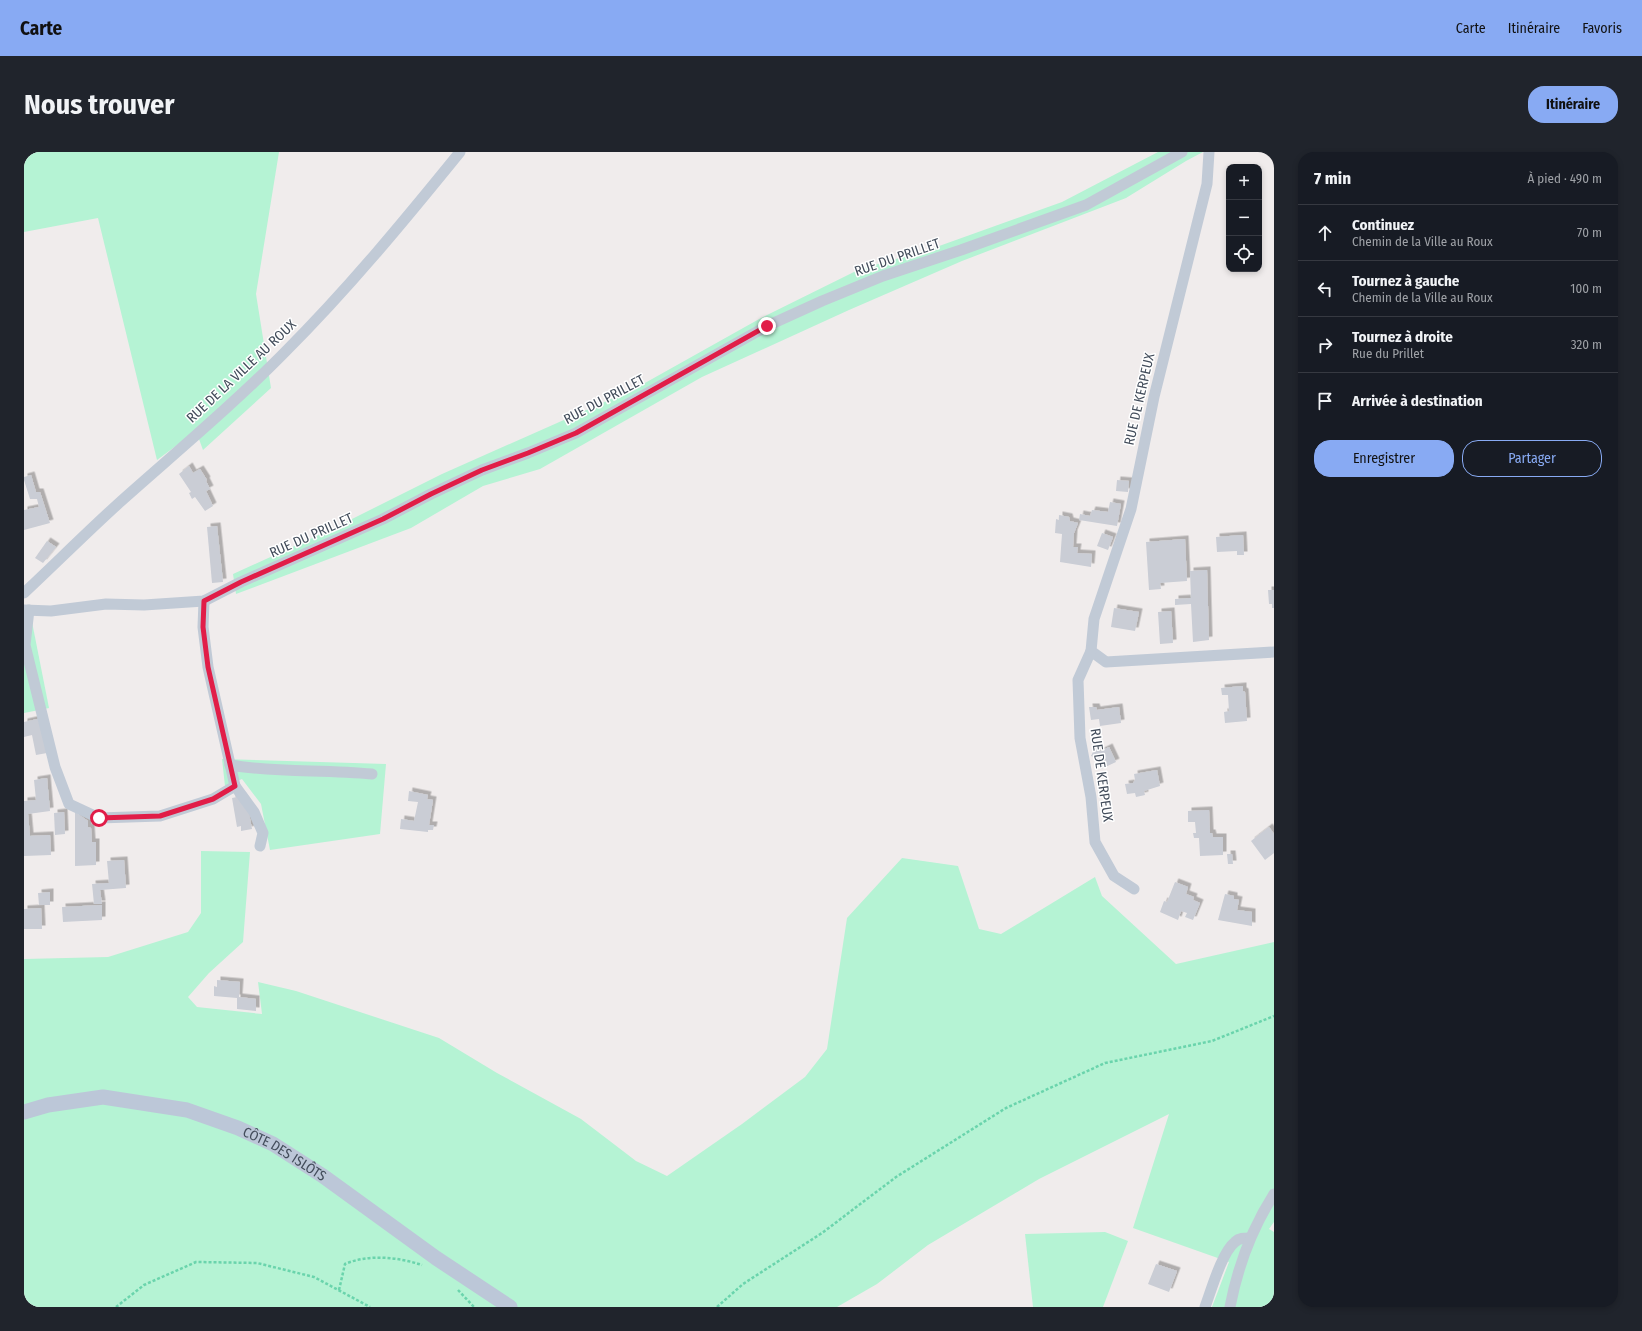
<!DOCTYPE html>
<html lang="fr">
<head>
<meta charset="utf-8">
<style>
  body { margin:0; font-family:"Fira Sans Condensed",sans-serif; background:#20242c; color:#f1f3f6 }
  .controls { position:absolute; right:12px; top:12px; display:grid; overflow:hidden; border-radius:8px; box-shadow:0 2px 6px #0003 }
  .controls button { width:36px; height:36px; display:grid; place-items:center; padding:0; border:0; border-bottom:1px solid #363941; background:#171b24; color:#f1f3f6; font:20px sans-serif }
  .stop { position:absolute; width:12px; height:12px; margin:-9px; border:3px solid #e11d48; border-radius:50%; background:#fff }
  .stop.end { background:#e11d48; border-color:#fff; box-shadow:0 1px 4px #0008 }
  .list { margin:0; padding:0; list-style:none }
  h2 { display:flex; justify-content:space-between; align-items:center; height:52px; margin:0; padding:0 16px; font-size:17px }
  h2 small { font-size:13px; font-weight:400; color:#9ea1a6 }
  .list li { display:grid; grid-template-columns:26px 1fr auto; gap:12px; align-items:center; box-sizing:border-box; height:56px; padding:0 16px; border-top:1px solid #363941 }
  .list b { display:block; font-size:15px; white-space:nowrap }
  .list p { margin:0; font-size:13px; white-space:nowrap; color:#9ea1a6 }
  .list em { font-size:13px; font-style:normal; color:#9ea1a6 }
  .actions { display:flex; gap:8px; padding:12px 16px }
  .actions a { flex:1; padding:9px 0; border:1px solid #88aaf3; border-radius:16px; text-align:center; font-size:14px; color:#88aaf3 }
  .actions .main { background:#88aaf3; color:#111 }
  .icon { flex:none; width:22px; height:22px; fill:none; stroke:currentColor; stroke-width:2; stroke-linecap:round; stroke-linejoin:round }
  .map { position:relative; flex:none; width:1250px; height:1155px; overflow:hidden; border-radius:16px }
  header { display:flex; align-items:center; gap:24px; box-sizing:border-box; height:56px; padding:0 20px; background:#88aaf3; color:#111 }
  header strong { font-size:19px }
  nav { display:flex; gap:22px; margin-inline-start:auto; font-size:14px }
  .intro { display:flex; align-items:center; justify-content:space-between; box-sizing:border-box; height:96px; padding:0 24px }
  h1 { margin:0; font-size:28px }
  .button { padding:10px 18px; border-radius:16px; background:#88aaf3; color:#111; font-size:14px; font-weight:700 }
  main { display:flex; gap:24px; padding:0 24px }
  aside { flex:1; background:#171b24; border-radius:16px; box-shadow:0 2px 6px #0003 }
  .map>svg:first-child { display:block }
  .green { fill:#b5f3d4 }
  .building { fill:#cacdd5; filter:url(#shadow) }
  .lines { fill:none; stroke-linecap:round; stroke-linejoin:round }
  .path { stroke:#6ad4ac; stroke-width:2.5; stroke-dasharray:3 2; stroke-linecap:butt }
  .street { stroke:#c1cad6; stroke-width:11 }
  .secondary { stroke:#bcc7d8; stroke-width:15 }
  .route { stroke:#e11d48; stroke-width:5 }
  .labels { text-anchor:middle; stroke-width:3; stroke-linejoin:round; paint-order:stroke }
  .street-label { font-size:14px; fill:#434d5b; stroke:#fff }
</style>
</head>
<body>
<header>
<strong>Carte</strong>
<nav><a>Carte</a><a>Itinéraire</a><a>Favoris</a></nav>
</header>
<div class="intro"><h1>Nous trouver</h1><a class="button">Itinéraire</a></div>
<main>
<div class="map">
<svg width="1250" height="1155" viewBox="0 0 1250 1155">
  <defs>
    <filter id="shadow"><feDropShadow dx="3.5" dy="-3.5" stdDeviation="0" flood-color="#0004"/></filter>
  </defs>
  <rect width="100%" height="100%" fill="#f0ecec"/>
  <!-- green -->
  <g class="green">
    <polygon points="0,0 255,0 232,142 247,236 179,298 172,279 133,308 74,66 0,80"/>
    <polygon points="1134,0 1179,0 1162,9 1102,46 938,109 825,158 678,225 516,317 459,334 387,376 212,442 209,422 308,377 418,322 612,236 737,166 836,117 904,98 1038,50"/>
    <polygon points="8,470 25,556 0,561 0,474"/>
    <polygon points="198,607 362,612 356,682 246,698 237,652 218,627 201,634"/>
    <polygon points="177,699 226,700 219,790 185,821 164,845 173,855 238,862 234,830 272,839 415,886 473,921 557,967 612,1009 643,1024 718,972 781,925 803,897 823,766 878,706 934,714 955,777 977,782 1071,725 1078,744 1152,812 1250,790 1250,1070 1245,1077 1250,1080 1250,1155 1188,1155 1205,1110 1109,1076 1145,962 1015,1027 904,1093 853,1132 813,1155 0,1155 0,807 84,805 164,780 177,761"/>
    <polygon points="1081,1080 1104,1089 1079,1155 1009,1155 1001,1082"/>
  </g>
  <!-- building -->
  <g class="building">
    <polygon points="165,314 169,321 176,317 183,328 182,329 186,337 182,339 189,354 181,359 171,345 168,347 165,341 167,340 155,322"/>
    <polygon points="7,323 12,340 16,340 26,371 0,378 0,358 15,355 13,347 6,347 0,328 0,325"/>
    <polygon points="1093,328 1105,329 1104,340 1092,339"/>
    <polygon points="1086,350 1097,352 1093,374 1055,368 1056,362 1066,364 1068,358 1084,360"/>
    <polygon points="1035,363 1045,365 1046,369 1054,371 1050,381 1049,395 1054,395 1053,401 1068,402 1067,415 1036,410 1038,382 1031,381 1032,367 1035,368"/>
    <polygon points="193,374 199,430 188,431 183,375"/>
    <polygon points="1078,381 1089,385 1084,398 1073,394"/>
    <polygon points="1219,383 1220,403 1213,403 1213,399 1193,400 1192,385"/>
    <polygon points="1161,387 1163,429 1136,431 1137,437 1125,438 1122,390"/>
    <polygon points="23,389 32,395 19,411 11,406"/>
    <polygon points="1183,418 1185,488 1169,490 1167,452 1151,453 1151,447 1167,446 1166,419"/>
    <polygon points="1244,438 1250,438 1250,456 1248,456 1248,452 1245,452"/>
    <polygon points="1090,456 1115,460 1111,479 1087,475"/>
    <polygon points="1147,459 1149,491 1136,492 1134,460"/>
    <polygon points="1219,534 1219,539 1221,540 1223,569 1201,571 1200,560 1205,559 1204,543 1198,543 1197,536"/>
    <polygon points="1065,555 1072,555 1073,558 1095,555 1097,571 1076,574 1075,567 1067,568"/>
    <polygon points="18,566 23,601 12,603 8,583 0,585 0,570"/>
    <polygon points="1085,595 1092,610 1077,617 1072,606 1067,604 1071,596 1077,599"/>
    <polygon points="1133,618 1136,634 1120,639 1121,643 1112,645 1111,641 1103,642 1101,632 1109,631 1111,628 1110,622"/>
    <polygon points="23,626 26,659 4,662 6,684 26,683 27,703 0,704 0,649 12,648 10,628"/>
    <polygon points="385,639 404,643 403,647 409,648 405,673 410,673 409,678 404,678 404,680 376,677 377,667 390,669 394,650 384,649"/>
    <polygon points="218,644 223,651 228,677 217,679 217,674 213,675 208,646"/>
    <polygon points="1185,658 1186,681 1188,681 1189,685 1199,685 1199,703 1176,704 1175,686 1170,686 1169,681 1172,681 1171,670 1164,670 1164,659"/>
    <polygon points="40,660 41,682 31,683 30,661"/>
    <polygon points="51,660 64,669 64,675 67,676 68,690 72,690 72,713 51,714"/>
    <polygon points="1245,675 1250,682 1250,701 1241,708 1227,689"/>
    <polygon points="1203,702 1208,702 1209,712 1204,712"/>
    <polygon points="100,708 102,736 76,738 78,752 70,752 68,732 85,731 83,709"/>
    <polygon points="1151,730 1164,735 1162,742 1170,745 1169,748 1176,751 1169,768 1161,765 1163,761 1157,759 1154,768 1136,760 1140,749 1143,750"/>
    <polygon points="26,740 26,753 15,753 14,741"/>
    <polygon points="1201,742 1210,744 1210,747 1215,748 1213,758 1228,760 1228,774 1194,768"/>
    <polygon points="78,753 78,768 39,770 38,755"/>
    <polygon points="17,756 18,777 0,777 0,757"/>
    <polygon points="193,828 216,830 215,845 232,847 232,859 213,857 213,846 190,844 190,834 193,835"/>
    <polygon points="1132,1112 1153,1119 1145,1140 1124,1132"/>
  </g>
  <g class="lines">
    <!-- path -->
    <g class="path">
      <path d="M315,1138L321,1112C344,1102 374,1105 398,1113"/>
      <polyline points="434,1138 450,1155"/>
      <polyline points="92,1155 120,1133 172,1110 233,1111 290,1125 346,1155"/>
      <polyline points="693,1155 719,1132 798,1081 872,1025 982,956 1081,911 1188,889 1250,864"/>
    </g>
    <!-- street -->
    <g class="street">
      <polyline points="1185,0 1183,32 1130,245 1107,357 1070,467 1067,499 1082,510 1250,500"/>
      <path d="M0,441C32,411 63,380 95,351C151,301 209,253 261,200C324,137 380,69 436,0"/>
      <polyline points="0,458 27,459 82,452 120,453 180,449 217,430 359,367 407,342 458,318 504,301 552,281 743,174 798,149 859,124 937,98 1062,53 1158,0"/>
      <polyline points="5,458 1,493 31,615 45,652 75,666 136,664 189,647 211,634 184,515 179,475 180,449"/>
      <polyline points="1067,499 1054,528 1056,586 1067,645 1071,690 1090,724 1110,737"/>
      <path d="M206,613C253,621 301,617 348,622"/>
      <polyline points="211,634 230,660 239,681 236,694"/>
      <path d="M1181,1155C1187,1139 1198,1100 1211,1090C1215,1086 1220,1086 1225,1086"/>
      <path d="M1206,1155C1214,1113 1227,1078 1250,1042"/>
    </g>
    <!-- secondary -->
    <path class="secondary" id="s1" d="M0,960L24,953L79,945L163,958L214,976L249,992L299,1024L412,1106L486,1155"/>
  </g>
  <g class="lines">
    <!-- route -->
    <polyline class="route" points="75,666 136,664 189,647 211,634 184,515 179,475 180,449 217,430 359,367 407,342 458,318 504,301 552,281 743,174"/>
  </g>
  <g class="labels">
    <!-- street labels -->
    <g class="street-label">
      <text transform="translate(873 105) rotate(-19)" y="5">RUE DU PRILLET</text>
      <text transform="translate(217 219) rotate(-43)" y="5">RUE DE LA VILLE AU ROUX</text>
      <text transform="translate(580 247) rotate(-28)" y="5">RUE DU PRILLET</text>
      <text transform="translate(1115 247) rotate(-77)" y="5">RUE DE KERPEUX</text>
      <text transform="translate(287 383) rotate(-24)" y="5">RUE DU PRILLET</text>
      <text transform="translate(1078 623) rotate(82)" y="5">RUE DE KERPEUX</text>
      <text dy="5" stroke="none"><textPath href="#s1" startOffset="273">CÔTE DES ISLÔTS</textPath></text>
    </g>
  </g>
</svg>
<div class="controls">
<button>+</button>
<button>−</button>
<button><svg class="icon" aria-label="locate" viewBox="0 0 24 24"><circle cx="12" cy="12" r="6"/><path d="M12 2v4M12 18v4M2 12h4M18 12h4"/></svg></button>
</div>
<div class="stop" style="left:75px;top:666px"></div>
<div class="stop end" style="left:743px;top:174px"></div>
</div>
<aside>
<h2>7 min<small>À pied · 490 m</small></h2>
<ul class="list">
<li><svg class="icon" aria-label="ahead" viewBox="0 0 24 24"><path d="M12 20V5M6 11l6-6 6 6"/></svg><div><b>Continuez</b><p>Chemin de la Ville au Roux</p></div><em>70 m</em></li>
<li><svg class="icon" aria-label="left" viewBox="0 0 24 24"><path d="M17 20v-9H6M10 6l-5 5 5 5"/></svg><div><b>Tournez à gauche</b><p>Chemin de la Ville au Roux</p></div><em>100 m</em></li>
<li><svg class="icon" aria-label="right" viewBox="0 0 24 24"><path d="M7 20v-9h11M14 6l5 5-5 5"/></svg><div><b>Tournez à droite</b><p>Rue du Prillet</p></div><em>320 m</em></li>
<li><svg class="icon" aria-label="arrive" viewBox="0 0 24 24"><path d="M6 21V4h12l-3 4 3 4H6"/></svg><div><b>Arrivée à destination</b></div></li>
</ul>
<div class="actions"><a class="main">Enregistrer</a><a>Partager</a></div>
</aside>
</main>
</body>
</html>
